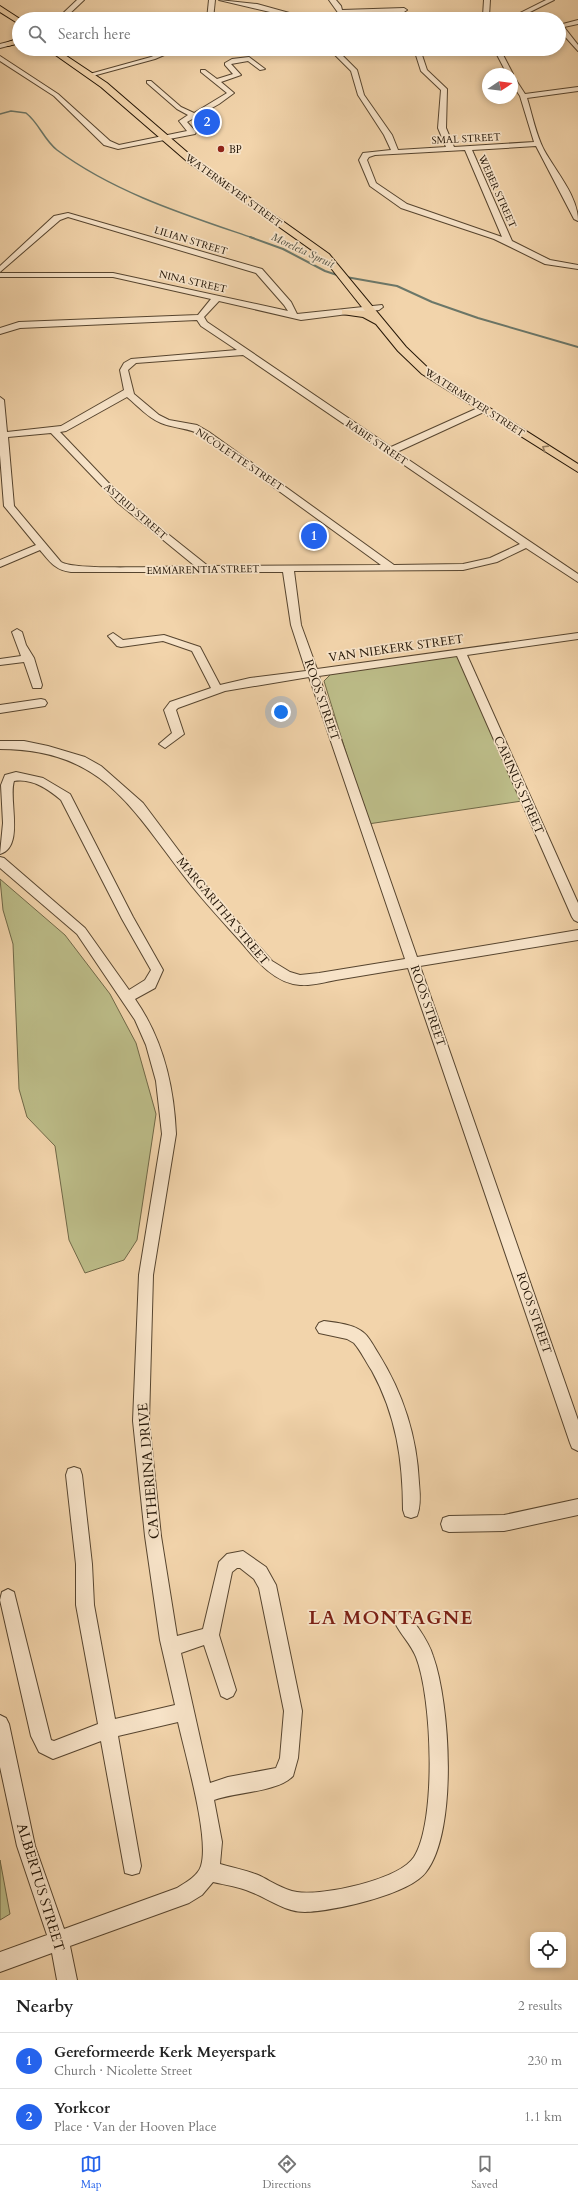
<!DOCTYPE html>
<html lang="en">
<head>
<meta charset="utf-8">
<style>
  body { margin:0; font-family:Cardo,serif; background:#f6f6f6; color:#222 }
  .controls { position:absolute; right:12px; bottom:12px; display:grid; overflow:hidden; border-radius:8px; box-shadow:0 2px 6px #0003 }
  .controls button { width:36px; height:36px; display:grid; place-items:center; padding:0; border:0; border-bottom:1px solid #e0e0e0; background:#fff; color:#222; font:20px sans-serif }
  .compass { position:absolute; left:482px; top:68px; width:36px; height:36px; border-radius:50%; background:#fff; box-shadow:0 2px 6px #0003; rotate:77deg }
  .you { position:absolute; left:281px; top:712px; width:14px; height:14px; margin:-10px; border:3px solid #fff; border-radius:50%; background:#1a73e8; box-shadow:0 0 0 6px #1a73e833 }
  .badge { display:grid; place-items:center; width:26px; height:26px; border-radius:50%; background:#2563eb; color:#fff; font-size:13px; font-weight:700 }
  .pin { position:absolute; translate:-50% -50%; border:2px solid #fff; box-shadow:0 1px 4px #0006 }
  .list { margin:0; padding:0; list-style:none }
  h2 { display:flex; justify-content:space-between; align-items:center; height:52px; margin:0; padding:0 16px; font-size:17px }
  h2 small { font-size:13px; font-weight:400; color:#767676 }
  .list li { display:grid; grid-template-columns:26px 1fr auto; gap:12px; align-items:center; box-sizing:border-box; height:56px; padding:0 16px; border-top:1px solid #e0e0e0 }
  .list b { display:block; font-size:15px; white-space:nowrap }
  .list p { margin:0; font-size:13px; white-space:nowrap; color:#767676 }
  .list em { font-size:13px; font-style:normal; color:#767676 }
  .icon { flex:none; width:22px; height:22px; fill:none; stroke:currentColor; stroke-width:2; stroke-linecap:round; stroke-linejoin:round }
  .map { position:relative; flex:none; width:578px; height:1980px; overflow:hidden }
  .search { position:absolute; background:#fff; box-shadow:0 2px 6px #0003; left:12px; right:12px; top:12px; height:44px; display:flex; align-items:center; gap:10px; box-sizing:border-box; padding:0 14px; border-radius:22px; color:#767676; font-size:15px }
  .sheet { height:164px; background:#fff }
  nav { display:flex; justify-content:space-around; align-items:center; box-sizing:border-box; height:56px; border-top:1px solid #e0e0e0; background:#fff; font-size:11px; color:#767676 }
  nav a { display:grid; justify-items:center; gap:2px }
  nav .on { color:#2563eb }
  .map>svg:first-child { display:block }
  .green { fill:#bcbc88; stroke:#706847 }
  .lines { fill:none; stroke-linecap:round; stroke-linejoin:round }
  .stream-far1 { stroke:#6b7769; stroke-width:1.5 }
  .stream { stroke:#6b7769; stroke-width:2 }
  .minor-casing { stroke:#57452f; stroke-width:2 }
  .major-casing { stroke:#231506; stroke-width:2 }
  .minor { fill:#f7e3c8; fill-rule:evenodd }
  .major { fill:#f2d4ab; fill-rule:evenodd }
  .oneway { stroke:#957e61 }
  .poi-dot { fill:#8f2418; stroke:#f7e3c8; stroke-width:1.5 }
  .labels { text-anchor:middle; stroke-width:3.5; stroke-linejoin:round; paint-order:stroke }
  .far-street-label { font-size:10px; fill:#231506; stroke:#f7e3c8 }
  .far-poi-label { font-size:10px; fill:#231506; stroke:#f7e3c8; text-anchor:start }
  .far-water-label { font-size:11px; font-style:italic; fill:#4d4e40; stroke:#f7e3c8 }
  .street-label { font-size:12px; fill:#231506; stroke:#f7e3c8 }
  .near-street-label { font-size:14px; fill:#231506; stroke:#f7e3c8 }
  .near-district-label { font-size:19px; font-weight:bold; letter-spacing:1px; fill:#7a1f14; stroke:#f7e3c8 }
</style>
</head>
<body>
<div class="map">
<svg width="578" height="1980" viewBox="0 0 578 1980">
  <rect width="100%" height="100%" fill="#f2d4ab"/>
  <filter id="stains"><feTurbulence type="fractalNoise" baseFrequency=".005" numOctaves="4"/><feColorMatrix values="0 0 0 0 .2 0 0 0 0 .09 0 0 0 0 .02 0 0 0 .5 -.17"/></filter>
  <radialGradient id="worn" r=".72"><stop offset=".6" stop-color="#630" stop-opacity="0"/><stop offset="1" stop-color="#630" stop-opacity=".3"/></radialGradient>
  <!-- green -->
  <g class="green">
    <polygon points="458,655 522,801 368,824 324,681 332,673"/>
    <polygon points="0,879 65,935 110,994 136,1043 156,1114 137,1240 124,1260 85,1273 69,1240 55,1146 27,1117 19,1089 13,944 3,910"/>
    <polygon points="0,1860 10,1914 0,1920"/>
  </g>
  <g class="lines">
    <!-- stream-far1 -->
    <path class="stream-far1" d="M0,114L11,111L26,113C39,123 44,140 57,150C115,193 186,215 253,238"/>
    <!-- stream -->
    <g class="stream">
      <polyline points="250,237 283,249 325,271 340,276"/>
      <polyline points="346,277 397,286 432,302 478,318 578,347"/>
    </g>
    <!-- minor casing -->
    <g class="minor-casing">
      <g id="minor">
        <polygon points="77,0 84,0 64,19 57,19"/>
        <polygon points="209,0 215,0 213,19 207,19"/>
        <polygon points="219,0 257,4 311,19 300,19"/>
        <polygon points="329,0 336,0 341,6 342,10 404,8 407,10 404,12 339,14"/>
        <polygon points="484,0 490,0 489,16 487,19 480,19 483,16"/>
        <polygon points="546,0 554,0 516,19 508,19"/>
        <polygon points="578,20 578,24 564,27 578,45 578,51 559,30 559,25"/>
        <polygon points="19,39 19,43 0,48 0,44"/>
        <polygon points="169,49 178,49 155,59 89,77 86,75 151,57"/>
        <path d="M329,49H336L357,70L364,95L392,135L398,150L446,147L438,128L441,90L421,71L414,49H420L427,70L447,89L446,128L454,147L534,142L520,96L512,84V76L514,77L525,94L578,87V91L527,98C532,114 536,135 544,150C556,172 578,196 578,221L574,219L536,146L472,150L512,241L550,260L578,265V269L545,264L494,239L401,208L370,186L359,160L363,153L391,150L384,135L358,95L351,71ZM465,150L502,237L407,204L376,183L367,160L369,157L375,155Z"/>
        <polygon points="494,49 500,49 513,74 512,75 507,74"/>
        <polygon points="0,56 58,94 110,141 119,145 187,131 179,121 188,115 177,109 147,83 147,81 151,81 181,107 194,113 227,93 201,72 201,70 205,70 217,79 233,74 225,65 225,63 232,59 249,57 265,69 260,70 248,61 231,64 241,75 221,82 234,93 219,104 187,122 196,132 195,134 118,149 104,145 54,96 0,61"/>
        <path d="M68,213L262,269L291,302L297,314L382,305L383,307L379,310L301,320L219,301L204,317L207,322L391,447L480,407H486V411L397,452L578,574V582L526,548L497,562L463,570L294,571L301,625L317,669L578,633V639L467,655L578,903V922L574,920L572,917L457,656L319,676L417,957L578,930V940L420,966L578,1420V1451L572,1448L570,1443L408,968C384,972 360,976 336,980C325,982 312,986 300,985C274,983 256,960 241,942C224,923 207,905 191,885C133,812 106,749 0,749V741H24L48,746L85,757L101,766L143,803L200,879L272,961L290,972L300,975L319,973L405,959L309,677L225,691L178,708L176,710L184,734L165,748L159,744L172,733L164,710L170,702L211,688L192,651L163,641L121,647L117,646L108,636L113,633L123,640L164,635L200,647L220,685L250,678L306,671L291,625L283,572H71C55,570 50,562 40,550L0,567V560L36,545L4,506L0,455V397L4,400L7,432L61,426L124,390L120,370L124,363L131,359L237,350L201,326L197,320L20,328L0,334V328L19,322L198,315L211,299L113,277H0V273H113L288,311L284,305L256,273L68,217L60,220L0,272V266L54,216ZM243,355L520,544L490,558L463,564L394,565L209,432L197,425L169,420L159,415L134,394L128,370L136,363ZM127,397C138,406 148,418 161,423C176,429 188,427 203,436L381,565L208,566L124,499L60,432L66,431ZM51,433L118,503L195,566C172,566 75,571 61,562L14,506L8,437Z"/>
        <polygon points="17,629 22,632 26,645 34,658 42,685 41,688 33,688 24,662 0,665 0,659 21,656 12,632"/>
        <polygon points="41,699 45,700 47,703 45,706 0,713 0,705"/>
        <path d="M16,772L43,778L70,794L133,917L163,970L155,988L135,999C163,1039 174,1086 176,1134L153,1275L149,1421L161,1536L177,1636L203,1629L219,1562L227,1554L243,1551L266,1567L276,1585L302,1711L298,1758L293,1776C278,1792 237,1792 214,1800L222,1842L220,1864C233,1868 246,1870 258,1875C271,1881 283,1890 297,1892C323,1896 399,1880 414,1857C437,1821 432,1697 416,1657C411,1644 400,1634 394,1621L397,1615L403,1612C411,1616 414,1622 419,1629C425,1638 430,1646 433,1656C450,1703 458,1831 426,1872C409,1895 333,1911 305,1912C285,1912 269,1899 251,1892C240,1887 226,1885 213,1882L202,1895L189,1903L70,1946L77,1980H57L52,1953L0,1972V1952L47,1935L17,1846L0,1767V1715L6,1718L9,1724L35,1846L64,1929L177,1888C185,1883 198,1876 201,1866C210,1838 185,1754 178,1722L118,1736L141,1866L139,1873L132,1875L125,1873L101,1741L53,1759L39,1752L31,1736L0,1600L2,1592L8,1589L14,1592L51,1740L54,1741L98,1724L76,1605V1564L66,1475L68,1469L74,1467L80,1469L82,1475L92,1564L94,1605L115,1719L175,1705L160,1640L145,1536L133,1421L139,1275L162,1134L156,1081L146,1045L135,1020L77,934L0,868V857L4,858L85,928L129,990L145,980L151,970L122,919L61,800C48,789 32,778 14,781C8,799 25,847 0,854L3,823L1,785L5,775ZM237,1568H240L254,1579L259,1588L284,1711L280,1758L276,1768L228,1777L210,1783L181,1653L204,1645L221,1696L227,1699L233,1696L236,1690L219,1635L232,1572Z"/>
        <path d="M324,1321C337,1323 354,1324 364,1333C370,1338 374,1347 378,1353C403,1393 417,1436 419,1483C420,1493 421,1506 417,1516L411,1518L405,1516L403,1510C403,1460 396,1415 372,1371C366,1362 361,1351 354,1343L347,1339L319,1333L316,1328L319,1323Z"/>
        <polygon points="578,1499 578,1515 504,1531 449,1532 443,1530 441,1524 443,1518 449,1516 504,1515"/>
      </g>
    </g>
    <!-- major casing -->
    <g class="major-casing">
      <g id="major">
        <polygon points="0,6 20,19 19,24 0,12"/>
        <polygon points="19,38 19,43 8,46 4,44"/>
        <polygon points="47,49 56,49 107,83 195,159 329,254 406,347 430,370 578,464 578,472 422,374 398,351 376,324 363,317 342,314 342,310 365,311 323,258 189,163 101,87"/>
      </g>
    </g>
    <!-- minor -->
    <use href="#minor" class="minor"/>
    <!-- major -->
    <use href="#major" class="major"/>
  </g>
  <!-- one-way arrows -->
  <defs><path id="oneway-chevron" d="M-2-3.5L2.5 0L-2 3.5" fill="none" stroke-width="1.6" stroke-linecap="round" stroke-linejoin="round"/></defs>
  <use class="oneway" href="#oneway-chevron" transform="translate(545 448) rotate(-148)"/>
  <!-- markers -->
  <circle class="poi-dot" cx="221" cy="149" r="4"/>
  <g class="labels">
    <!-- far-street labels -->
    <g class="far-street-label">
      <text transform="translate(466 138) rotate(-3)" y="4">SMAL STREET</text>
      <text transform="translate(234 190) rotate(36)" y="4">WATERMEYER STREET</text>
      <text transform="translate(498 191) rotate(66)" y="4">WEBER STREET</text>
      <text transform="translate(191 240) rotate(17)" y="4">LILIAN STREET</text>
      <text transform="translate(193 281) rotate(13)" y="4">NINA STREET</text>
      <text transform="translate(475 402) rotate(33)" y="4">WATERMEYER STREET</text>
      <text transform="translate(377 442) rotate(34)" y="4">RABIE STREET</text>
      <text transform="translate(240 459) rotate(34)" y="4">NICOLETTE STREET</text>
      <text transform="translate(136 511) rotate(41)" y="4">ASTRID STREET</text>
      <text transform="translate(203 569) rotate(-1)" y="4">EMMARENTIA STREET</text>
    </g>
    <!-- far-poi labels -->
    <g class="far-poi-label">
      <text x="229" y="153">BP</text>
    </g>
    <!-- far-water labels -->
    <g class="far-water-label">
      <text transform="translate(303 250) rotate(25)" y="4">Moreleta Spruit</text>
    </g>
    <!-- street labels -->
    <g class="street-label">
      <text transform="translate(396 648) rotate(-8)" y="4">VAN NIEKERK STREET</text>
      <text transform="translate(322 700) rotate(71)" y="4">ROOS STREET</text>
      <text transform="translate(519 785) rotate(66)" y="4">CARINUS STREET</text>
      <text transform="translate(223 911) rotate(50)" y="4">MARGARITHA STREET</text>
      <text transform="translate(428 1006) rotate(71)" y="4">ROOS STREET</text>
      <text transform="translate(534 1313) rotate(71)" y="4">ROOS STREET</text>
    </g>
    <!-- near-street labels -->
    <g class="near-street-label">
      <text transform="translate(148 1471) rotate(-95)" y="5">CATHERINA DRIVE</text>
      <text transform="translate(41 1887) rotate(73)" y="5">ALBERTUS STREET</text>
    </g>
    <!-- near-district labels -->
    <g class="near-district-label">
      <text x="391" y="1624">LA MONTAGNE</text>
    </g>
  </g>
  <rect width="100%" height="100%" filter="url(#stains)"/>
  <rect width="100%" height="100%" fill="url(#worn)"/>
</svg>
<div class="controls">
<button><svg class="icon" aria-label="locate" viewBox="0 0 24 24"><circle cx="12" cy="12" r="6"/><path d="M12 2v4M12 18v4M2 12h4M18 12h4"/></svg></button>
</div>
<svg class="compass" viewBox="-18 -18 36 36"><path d="M0-13l5 13h-10z" fill="#e53935"/><path d="M0 13l5-13h-10z" fill="#767676"/></svg>
<div class="you"></div>
<div class="pin badge" style="left:314px;top:536px">1</div>
<div class="pin badge" style="left:207px;top:122px">2</div>
<div class="search"><svg class="icon" aria-label="search" viewBox="0 0 24 24"><circle cx="10" cy="10" r="6"/><path d="M15 15l6 6"/></svg>Search here</div>
</div>
<section class="sheet">
<h2>Nearby<small>2 results</small></h2>
<ul class="list">
<li><span class="badge">1</span><div><b>Gereformeerde Kerk Meyerspark</b><p>Church · Nicolette Street</p></div><em>230 m</em></li>
<li><span class="badge">2</span><div><b>Yorkcor</b><p>Place · Van der Hooven Place</p></div><em>1.1 km</em></li>
</ul>
</section>
<nav>
<a class="on"><svg class="icon" aria-label="map" viewBox="0 0 24 24"><path d="M3 6l6-2 6 2 6-2v14l-6 2-6-2-6 2zM9 4v14M15 6v14"/></svg>Map</a>
<a><svg class="icon" aria-label="directions" viewBox="0 0 24 24"><path d="M12 3l9 9-9 9-9-9zM9 14v-3h6M13 9l2 2-2 2"/></svg>Directions</a>
<a><svg class="icon" aria-label="saved" viewBox="0 0 24 24"><path d="M7 4h10v16l-5-4-5 4z"/></svg>Saved</a>
</nav>
</body>
</html>
